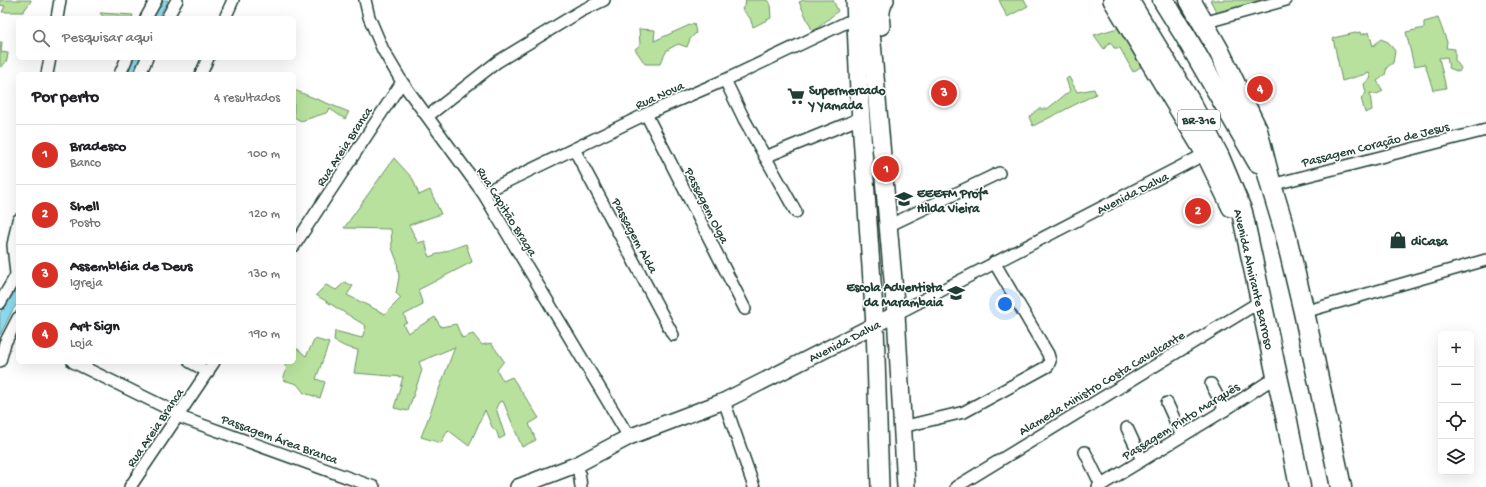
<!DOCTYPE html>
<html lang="pt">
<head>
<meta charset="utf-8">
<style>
  body { margin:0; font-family:"Gochi Hand",sans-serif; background:#f6f6f6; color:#202124 }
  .controls { position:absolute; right:12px; bottom:12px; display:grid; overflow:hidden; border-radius:6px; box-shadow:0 4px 16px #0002 }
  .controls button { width:36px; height:36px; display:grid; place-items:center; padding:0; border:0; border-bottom:1px solid #e0e0e0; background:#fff; color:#202124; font:20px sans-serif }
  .you { position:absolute; left:1005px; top:304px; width:14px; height:14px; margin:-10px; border:3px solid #fff; border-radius:50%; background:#1a73e8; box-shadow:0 0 0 6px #1a73e833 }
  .badge { display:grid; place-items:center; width:26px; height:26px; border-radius:50%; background:#d93025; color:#fff; font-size:13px; font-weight:700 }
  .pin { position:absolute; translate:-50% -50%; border:2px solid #fff; box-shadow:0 1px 4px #0006 }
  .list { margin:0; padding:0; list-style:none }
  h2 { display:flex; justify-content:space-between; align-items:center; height:52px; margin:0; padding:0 16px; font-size:17px }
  h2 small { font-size:13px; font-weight:400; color:#757577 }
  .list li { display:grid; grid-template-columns:26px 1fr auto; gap:12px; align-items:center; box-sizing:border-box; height:60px; padding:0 16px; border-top:1px solid #e0e0e0 }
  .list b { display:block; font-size:15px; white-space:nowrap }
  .list p { margin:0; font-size:13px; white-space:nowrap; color:#757577 }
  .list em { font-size:13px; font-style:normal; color:#757577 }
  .icon { flex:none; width:22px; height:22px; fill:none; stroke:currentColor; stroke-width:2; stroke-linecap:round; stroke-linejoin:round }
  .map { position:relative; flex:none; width:1486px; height:487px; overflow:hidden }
  .search { position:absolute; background:#fff; box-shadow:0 4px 16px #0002; left:16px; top:16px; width:280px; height:44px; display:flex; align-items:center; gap:10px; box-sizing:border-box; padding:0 14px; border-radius:6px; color:#757577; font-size:15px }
  .panel { position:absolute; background:#fff; box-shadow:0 4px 16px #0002; left:16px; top:72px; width:280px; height:292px; border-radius:6px }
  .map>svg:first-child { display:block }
  .green { fill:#b8e19d; stroke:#6c8f68 }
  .water { fill:#8ddaec; stroke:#619ba2 }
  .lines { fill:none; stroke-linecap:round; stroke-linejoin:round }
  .street-casing { stroke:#1f3d34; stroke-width:14 }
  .secondary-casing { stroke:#1f3d34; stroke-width:18 }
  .primary-casing { stroke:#1f3d34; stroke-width:20 }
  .highway-casing { stroke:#1f3d34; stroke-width:23 }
  .street { stroke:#fff; stroke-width:11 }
  .secondary { stroke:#fff; stroke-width:15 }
  .primary { stroke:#fff; stroke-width:17 }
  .highway { stroke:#fff; stroke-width:20 }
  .labels { text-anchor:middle; stroke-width:3; stroke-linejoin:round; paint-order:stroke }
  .shield { fill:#fff; stroke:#627771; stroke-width:1 }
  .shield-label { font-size:12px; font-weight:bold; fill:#1f3d34 }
  .poi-label { font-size:13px; font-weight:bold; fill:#1f3d34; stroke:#fff; text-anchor:start }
  .street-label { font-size:13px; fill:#1f3d34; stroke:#fff }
</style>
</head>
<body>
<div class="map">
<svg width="1486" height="487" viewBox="0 0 1486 487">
  <rect width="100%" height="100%" fill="#fff"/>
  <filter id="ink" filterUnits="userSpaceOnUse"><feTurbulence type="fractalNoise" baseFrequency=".025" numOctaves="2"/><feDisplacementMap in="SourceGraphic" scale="8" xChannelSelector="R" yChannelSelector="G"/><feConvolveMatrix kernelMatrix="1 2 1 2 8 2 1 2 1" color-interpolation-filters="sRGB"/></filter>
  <g filter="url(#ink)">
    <!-- green -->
    <g class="green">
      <polygon points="0,0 31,0 31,1 23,12 2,12 5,6 0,5"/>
      <polygon points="745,0 767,0 770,4 771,18 753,27 750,18 742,9 746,3"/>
      <polygon points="804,0 833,0 838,11 813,32 799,2"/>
      <polygon points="999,0 1024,0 1028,6 1007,17"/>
      <polygon points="1210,0 1274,0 1218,15"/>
      <polygon points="100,13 133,15 132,18 104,18"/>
      <polygon points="1438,18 1447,42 1446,48 1455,49 1455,60 1461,68 1459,72 1449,68 1447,57 1439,58 1446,88 1433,90 1425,64 1414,66 1406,32 1424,28 1424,22"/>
      <polygon points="694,23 696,33 690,39 687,47 678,44 667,50 660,64 645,64 635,49 640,45 639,29 655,30 654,41"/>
      <polygon points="1121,27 1145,64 1133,72 1120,48 1114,48 1110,42 1104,49 1094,35"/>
      <polygon points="1360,32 1361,35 1369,32 1373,46 1381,39 1388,42 1395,51 1393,63 1387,67 1385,75 1377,81 1383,91 1377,94 1370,93 1372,110 1365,113 1361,98 1366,93 1364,84 1371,78 1369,73 1342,81 1333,38"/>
      <polygon points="0,42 2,42 1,52 8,53 7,60 2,67 0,66"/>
      <polygon points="1069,77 1077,92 1094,89 1096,94 1033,126 1029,117 1038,109 1047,109 1070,91 1066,79"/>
      <polygon points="294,90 349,112 345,119 330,109 326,113 301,121 294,117"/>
      <polygon points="394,158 413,179 419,195 430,190 441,214 409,225 418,243 425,241 429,257 466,244 472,262 418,290 423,305 404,315 407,322 403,324 408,333 435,317 441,327 456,324 462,338 473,334 482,345 491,343 504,361 497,370 503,381 512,377 539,418 529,424 536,440 522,447 503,401 499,402 496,408 505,436 499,439 497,432 492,427 485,410 469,446 448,430 441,443 421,437 455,347 419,362 422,370 408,411 394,408 403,377 354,373 358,350 346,347 334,341 335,331 362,338 366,326 316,295 326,285 336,290 345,282 353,286 347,295 385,314 401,298 396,293 399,277 397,261 392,248 391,229 344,228"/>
      <polygon points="315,339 329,343 316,379 325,382 320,398 304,393 297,384 283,380 287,368 282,362 294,362 294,346 306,356"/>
    </g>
    <!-- water -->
    <g class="water">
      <polygon points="159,0 168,0 158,18 150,18"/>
      <polygon points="131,58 141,58 135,74 124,74"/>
      <polygon points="18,282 18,303 12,311 0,335 0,313"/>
    </g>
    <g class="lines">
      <!-- street casing -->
      <g class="street-casing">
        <g id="street">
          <polyline points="365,0 369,17 383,50 402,82 483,193 629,437"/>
          <polyline points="57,18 60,0"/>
          <polyline points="146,18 156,0"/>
          <polyline points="167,18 177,0"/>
          <polyline points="225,18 233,0"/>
          <polyline points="1203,23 1286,0"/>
          <polyline points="47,74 50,58"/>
          <polyline points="120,74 127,58"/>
          <polyline points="140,74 147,58"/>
          <polyline points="201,74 208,58"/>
          <polyline points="725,80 744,119 796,212"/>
          <polyline points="646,114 745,309"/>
          <polyline points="428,116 497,62 581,11 604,0"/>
          <polyline points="574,149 673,335"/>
          <polyline points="765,157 861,118"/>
          <polyline points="1271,185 1486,130"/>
          <polyline points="483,193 646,114 725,80 847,22"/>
          <polyline points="888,226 999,173"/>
          <polyline points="294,246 402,82"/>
          <polyline points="16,274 13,245 18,220"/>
          <polyline points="0,303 18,272"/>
          <polyline points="1304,312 1486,260"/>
          <polyline points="896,314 1205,154"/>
          <polyline points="0,361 5,343 18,318"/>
          <polyline points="73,362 179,414"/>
          <polyline points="190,362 208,372"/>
          <polyline points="1211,384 1225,410"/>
          <polyline points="724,401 754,487"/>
          <polyline points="1167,403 1182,436"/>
          <polyline points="177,416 374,487"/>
          <polyline points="902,427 964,412 1048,366 1050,361 1048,354 994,262"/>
          <polyline points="1127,428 1142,460"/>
          <polyline points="1085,452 1101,485"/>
          <polyline points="578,464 581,487"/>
          <polyline points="130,487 214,362"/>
          <polyline points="956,487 1261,301"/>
          <polyline points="1098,487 1225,410 1277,376"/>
        </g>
      </g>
      <!-- secondary casing -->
      <g class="secondary-casing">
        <polyline id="secondary" points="518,487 578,464 629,437 724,401 896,314"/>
      </g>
      <!-- primary casing -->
      <g class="primary-casing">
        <g id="primary">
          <polyline points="855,0 859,91 875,325 880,487"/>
          <polyline points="871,0 869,11 870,20 896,314 906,487"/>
          <polyline points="1112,0 1205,154 1231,208"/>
          <path d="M881,26C880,17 880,8 885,0"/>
        </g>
      </g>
      <!-- highway casing -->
      <g class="highway-casing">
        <g id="highway">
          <polyline points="1128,0 1190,102 1219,157 1242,212 1277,376 1286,416 1300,487"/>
          <polyline points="1163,0 1186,37 1258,162"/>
          <polyline points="1190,0 1219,51 1257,130 1271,185 1284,228 1304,312 1341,487"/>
        </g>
      </g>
      <!-- street -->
      <use href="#street" class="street"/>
      <!-- secondary -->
      <use href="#secondary" class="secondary"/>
      <!-- primary -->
      <use href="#primary" class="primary"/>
      <!-- highway -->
      <use href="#highway" class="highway"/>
    </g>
  </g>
  <!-- icons -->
  <defs>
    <g id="supermarket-bare" transform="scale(1.38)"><path d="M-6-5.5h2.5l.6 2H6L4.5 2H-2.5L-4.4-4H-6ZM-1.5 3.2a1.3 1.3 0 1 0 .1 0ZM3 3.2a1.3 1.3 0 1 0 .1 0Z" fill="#1f3d34" stroke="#fff" stroke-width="2.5" paint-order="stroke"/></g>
    <g id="school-bare" transform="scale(1.38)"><path d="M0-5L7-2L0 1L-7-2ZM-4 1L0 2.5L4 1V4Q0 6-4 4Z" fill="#1f3d34" stroke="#fff" stroke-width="2.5" paint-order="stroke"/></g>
    <g id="shop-bare" transform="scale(1.38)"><path d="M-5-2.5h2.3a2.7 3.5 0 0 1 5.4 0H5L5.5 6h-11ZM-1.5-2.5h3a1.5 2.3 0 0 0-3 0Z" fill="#1f3d34" stroke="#fff" stroke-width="2.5" paint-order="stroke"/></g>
  </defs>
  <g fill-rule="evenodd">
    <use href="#supermarket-bare" x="796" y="96"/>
    <use href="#school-bare" x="904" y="199"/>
    <use href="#shop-bare" x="1398" y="240"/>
    <use href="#school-bare" x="956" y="293"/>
  </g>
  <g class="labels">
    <!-- shield labels -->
    <rect class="shield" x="1178" y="110" width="42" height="20" rx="3"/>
    <g class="shield-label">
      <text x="1199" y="124">BR-316</text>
    </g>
    <!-- poi labels -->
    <g class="poi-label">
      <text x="809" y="94">Supermercado<tspan x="809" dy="15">Y Yamada</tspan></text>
      <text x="917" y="197">EEEFM Profª<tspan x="917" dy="15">Hilda Vieira</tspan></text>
      <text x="1411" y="245">diCasa</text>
      <text x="943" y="291" text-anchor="end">Escola Adventista<tspan x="943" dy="15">da Marambaia</tspan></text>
    </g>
    <!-- street labels -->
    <g class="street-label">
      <text transform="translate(659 94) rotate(-24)" y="5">Rua Nova</text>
      <text transform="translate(1375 143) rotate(-14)" y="5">Passagem Coração de Jesus</text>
      <text transform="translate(343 146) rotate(-57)" y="5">Rua Areia Branca</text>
      <text transform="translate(1132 192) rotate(-27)" y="5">Avenida Dalva</text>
      <text transform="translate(708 205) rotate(63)" y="5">Passagem Olga</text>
      <text transform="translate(508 211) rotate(58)" y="5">Rua Capitão Braga</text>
      <text transform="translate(636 235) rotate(62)" y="5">Passagem Alda</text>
      <text transform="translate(1255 279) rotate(77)" y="5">Avenida Almirante Barroso</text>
      <text transform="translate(844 340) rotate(-27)" y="5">Avenida Dalva</text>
      <text transform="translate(1101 382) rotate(-31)" y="5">Alameda Ministro Costa Cavalcante</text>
      <text transform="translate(1180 420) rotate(-32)" y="5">Passagem Pinto Marquês</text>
      <text transform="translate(154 427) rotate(-56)" y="5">Rua Areia Branca</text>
      <text transform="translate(280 438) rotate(20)" y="5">Passagem Área Branca</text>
    </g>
  </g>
</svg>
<div class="controls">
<button>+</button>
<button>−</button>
<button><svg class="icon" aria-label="locate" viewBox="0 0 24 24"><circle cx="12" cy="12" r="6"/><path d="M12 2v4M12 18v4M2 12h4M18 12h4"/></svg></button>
<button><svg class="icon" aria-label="layers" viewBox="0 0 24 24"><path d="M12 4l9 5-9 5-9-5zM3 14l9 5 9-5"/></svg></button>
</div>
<div class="you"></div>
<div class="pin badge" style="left:886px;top:169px">1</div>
<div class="pin badge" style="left:1198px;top:211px">2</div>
<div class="pin badge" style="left:944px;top:93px">3</div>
<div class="pin badge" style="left:1260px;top:89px">4</div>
<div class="search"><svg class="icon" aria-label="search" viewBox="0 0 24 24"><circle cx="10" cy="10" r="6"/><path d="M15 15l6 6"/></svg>Pesquisar aqui</div>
<section class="panel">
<h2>Por perto<small>4 resultados</small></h2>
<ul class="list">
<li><span class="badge">1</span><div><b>Bradesco</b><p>Banco</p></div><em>100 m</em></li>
<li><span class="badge">2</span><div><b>Shell</b><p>Posto</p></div><em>120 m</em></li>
<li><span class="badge">3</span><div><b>Assembléia de Deus</b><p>Igreja</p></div><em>130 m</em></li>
<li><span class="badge">4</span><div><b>Art Sign</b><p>Loja</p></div><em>190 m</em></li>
</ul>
</section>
</div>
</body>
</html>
